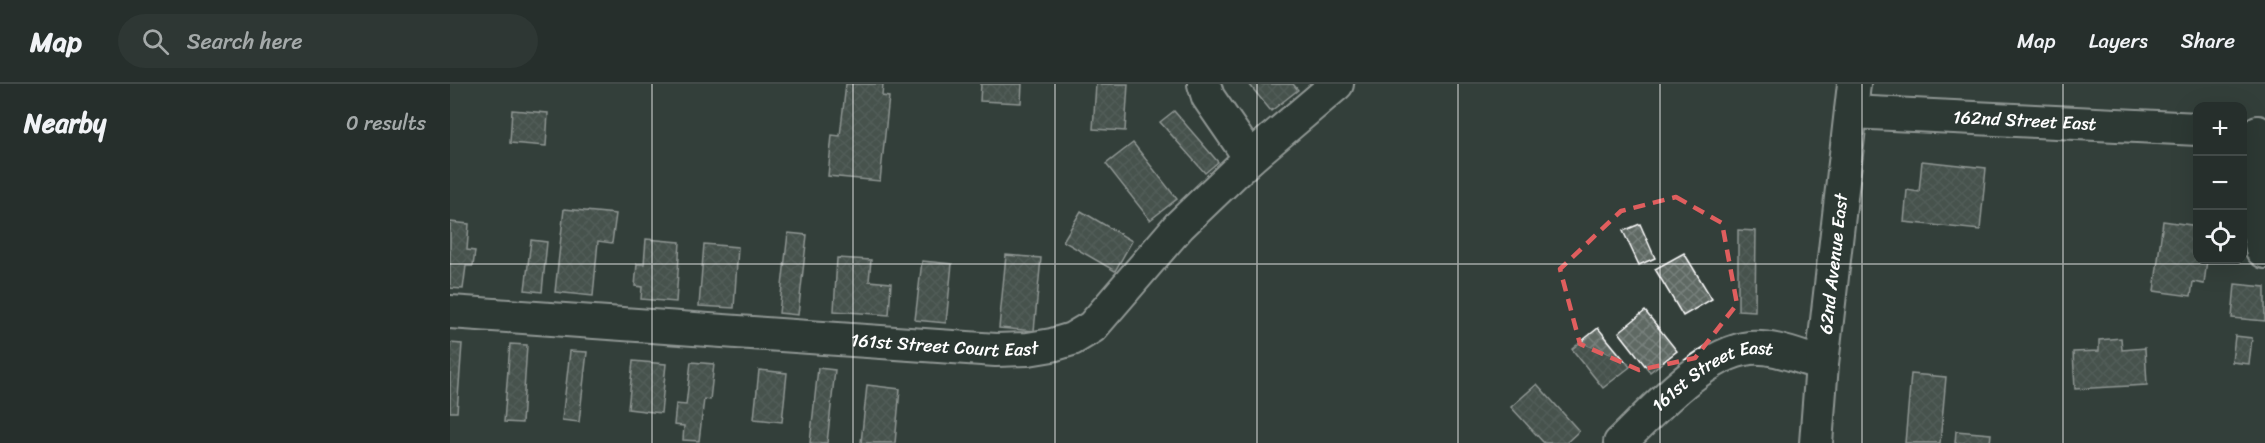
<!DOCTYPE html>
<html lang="en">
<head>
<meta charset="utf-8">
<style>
  body { margin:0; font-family:Sriracha,sans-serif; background:#2e3734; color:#f1f3f6 }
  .controls { position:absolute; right:18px; top:18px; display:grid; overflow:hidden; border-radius:12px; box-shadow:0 6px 24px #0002 }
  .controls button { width:54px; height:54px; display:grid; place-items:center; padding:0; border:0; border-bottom:2px solid #424a48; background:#262f2c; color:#f1f3f6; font:30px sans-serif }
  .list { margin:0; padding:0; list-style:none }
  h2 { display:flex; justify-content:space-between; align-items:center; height:78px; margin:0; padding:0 24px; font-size:26px }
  h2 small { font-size:20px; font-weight:400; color:#a4a9a9 }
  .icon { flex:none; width:33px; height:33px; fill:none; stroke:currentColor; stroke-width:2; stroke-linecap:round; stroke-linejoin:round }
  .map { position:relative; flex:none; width:1815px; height:359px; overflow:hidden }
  header { display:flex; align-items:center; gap:36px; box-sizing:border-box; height:84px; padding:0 30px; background:#262f2c; border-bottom:2px solid #424a48 }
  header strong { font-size:28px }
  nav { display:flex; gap:33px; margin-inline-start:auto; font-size:21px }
  .search { width:420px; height:54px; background:#2e3734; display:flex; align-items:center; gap:15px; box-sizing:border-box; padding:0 21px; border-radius:33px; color:#a4a9a9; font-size:22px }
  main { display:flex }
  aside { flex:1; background:#262f2c }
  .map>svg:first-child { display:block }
  .building { fill:url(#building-cross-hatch); stroke:#fff; stroke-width:1.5 }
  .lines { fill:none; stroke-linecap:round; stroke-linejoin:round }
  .minor-casing { stroke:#fff; stroke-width:36 }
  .minor { stroke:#26332d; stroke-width:32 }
  .marked { fill:none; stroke:#e05e5e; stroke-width:4.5; stroke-dasharray:12 8; stroke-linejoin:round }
  .grid { fill:none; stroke:#fff; stroke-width:1.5; stroke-opacity:0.55 }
  .labels { text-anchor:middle; stroke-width:5; stroke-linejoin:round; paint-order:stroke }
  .street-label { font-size:18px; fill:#fff; stroke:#26332d }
</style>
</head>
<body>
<header>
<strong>Map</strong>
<div class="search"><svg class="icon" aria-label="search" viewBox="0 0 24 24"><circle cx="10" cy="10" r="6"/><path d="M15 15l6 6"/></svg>Search here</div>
<nav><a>Map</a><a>Layers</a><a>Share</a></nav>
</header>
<main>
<aside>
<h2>Nearby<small>0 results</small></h2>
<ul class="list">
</ul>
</aside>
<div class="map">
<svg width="1815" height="359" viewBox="0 0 1815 359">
  <defs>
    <pattern id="building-cross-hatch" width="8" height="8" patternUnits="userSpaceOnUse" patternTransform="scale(1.5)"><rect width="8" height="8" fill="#5f6964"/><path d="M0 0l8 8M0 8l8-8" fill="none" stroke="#77807b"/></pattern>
  </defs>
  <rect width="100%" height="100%" fill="#333f3a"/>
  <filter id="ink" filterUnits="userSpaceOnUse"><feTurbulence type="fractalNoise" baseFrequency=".0167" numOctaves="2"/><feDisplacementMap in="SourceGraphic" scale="12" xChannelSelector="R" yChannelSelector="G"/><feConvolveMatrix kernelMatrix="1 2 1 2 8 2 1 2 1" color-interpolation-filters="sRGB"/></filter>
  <g filter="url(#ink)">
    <!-- building -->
    <g class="building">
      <polygon points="396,0 433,0 432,12 439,13 430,97 378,92 382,51 390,52"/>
      <polygon points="531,0 572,0 571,19 530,17"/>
      <polygon points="646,0 678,0 675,47 643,45"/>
      <polygon points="799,0 843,0 848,6 821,27"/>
      <polygon points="62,26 98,29 96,62 60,59"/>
      <polygon points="724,27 768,78 755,89 710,38"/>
      <polygon points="683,59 727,115 700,136 656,80"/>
      <polygon points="1472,77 1536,84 1530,146 1454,138 1457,106 1469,108"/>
      <polygon points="114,125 166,130 162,159 148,157 143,212 105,208"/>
      <polygon points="631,127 682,157 665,187 613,157"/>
      <polygon points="1713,137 1748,142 1748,176 1757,176 1754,200 1743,198 1741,212 1704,207"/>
      <polygon points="0,138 19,140 17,166 25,167 23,182 16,182 13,205 0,204"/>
      <polygon points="1190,140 1205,174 1189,181 1173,147"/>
      <polygon points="1288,146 1306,147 1305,227 1288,226"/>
      <polygon points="338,149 357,151 348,231 329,229"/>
      <polygon points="196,155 230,158 226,218 191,215 192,203 185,202 187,180 194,180"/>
      <polygon points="81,156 97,158 92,208 75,206"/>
      <polygon points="254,160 288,163 284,224 249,222"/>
      <polygon points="1234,169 1262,215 1233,232 1205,185"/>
      <polygon points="556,171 591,174 584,247 549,244"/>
      <polygon points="387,174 421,176 419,197 441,199 439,231 384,227"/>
      <polygon points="472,177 502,180 496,239 465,236"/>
      <polygon points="1785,200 1815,203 1815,237 1782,234"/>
      <polygon points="1195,227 1227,267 1200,288 1169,248"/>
      <polygon points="1148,244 1180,283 1153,304 1122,265"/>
      <polygon points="1785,252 1802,254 1799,280 1782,278"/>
      <polygon points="1671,254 1672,266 1695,264 1697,301 1625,305 1623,268 1649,267 1649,256"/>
      <polygon points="0,259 12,260 7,328 0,328"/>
      <polygon points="60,260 77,261 72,339 54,338"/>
      <polygon points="120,267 137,268 129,338 112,336"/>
      <polygon points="183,277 216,280 211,329 178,325"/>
      <polygon points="241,278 264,280 260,316 254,315 249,357 233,356 234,342 224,341 226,320 236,321"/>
      <polygon points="368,284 385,286 377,359 360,359"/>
      <polygon points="309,286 337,289 332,338 304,335"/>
      <polygon points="1461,290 1496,293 1490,359 1455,359"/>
      <polygon points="1087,300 1129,347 1116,359 1094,359 1061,323"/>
      <polygon points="417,301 450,305 445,359 411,359"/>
      <polygon points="1506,347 1541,350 1540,359 1505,359"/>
    </g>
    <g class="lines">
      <!-- minor casing -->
      <g class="minor-casing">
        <g id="minor">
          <polyline points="754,0 758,13 800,74"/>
          <path id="s1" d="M1401,28L1748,45"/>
          <polyline points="1808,48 1808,146 1812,166 1815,168"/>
          <path id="s2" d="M0,228L546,266L578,265L602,261L622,255L642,243L729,142L800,74L887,0"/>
          <path id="s3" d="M1170,359C1202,328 1254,269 1300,264C1324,262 1348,273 1372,280"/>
          <path id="s4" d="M1366,359L1372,280L1404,0"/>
        </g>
      </g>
      <!-- minor -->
      <use href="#minor" class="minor"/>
    </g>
  </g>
  <!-- marked area -->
  <path d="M0 0H1815V359H0ZM1226,113L1272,139L1287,220L1245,274L1189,286L1130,260L1110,185L1171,127Z" fill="#333f3a" fill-opacity=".55" fill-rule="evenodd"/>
  <path class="marked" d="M1226,113L1272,139L1287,220L1245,274L1189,286L1130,260L1110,185L1171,127Z"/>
  <!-- grid -->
  <path class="grid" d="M202,0V359M403,0V359M605,0V359M807,0V359M1008,0V359M1210,0V359M1412,0V359M1613,0V359M0,180H1815"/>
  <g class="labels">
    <!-- street labels -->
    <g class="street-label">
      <text dy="6" stroke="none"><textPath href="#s1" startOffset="174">162nd Street East</textPath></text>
      <text dy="6" stroke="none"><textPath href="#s4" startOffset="180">62nd Avenue East</textPath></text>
      <text dy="6" stroke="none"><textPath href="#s2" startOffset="496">161st Street Court East</textPath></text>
      <text dy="6" stroke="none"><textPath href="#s3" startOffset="118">161st Street East</textPath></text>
    </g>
  </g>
</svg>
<div class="controls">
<button>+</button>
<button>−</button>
<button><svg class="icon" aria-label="locate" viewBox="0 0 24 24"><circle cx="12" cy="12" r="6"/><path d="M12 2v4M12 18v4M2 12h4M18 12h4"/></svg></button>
</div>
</div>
</main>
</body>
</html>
